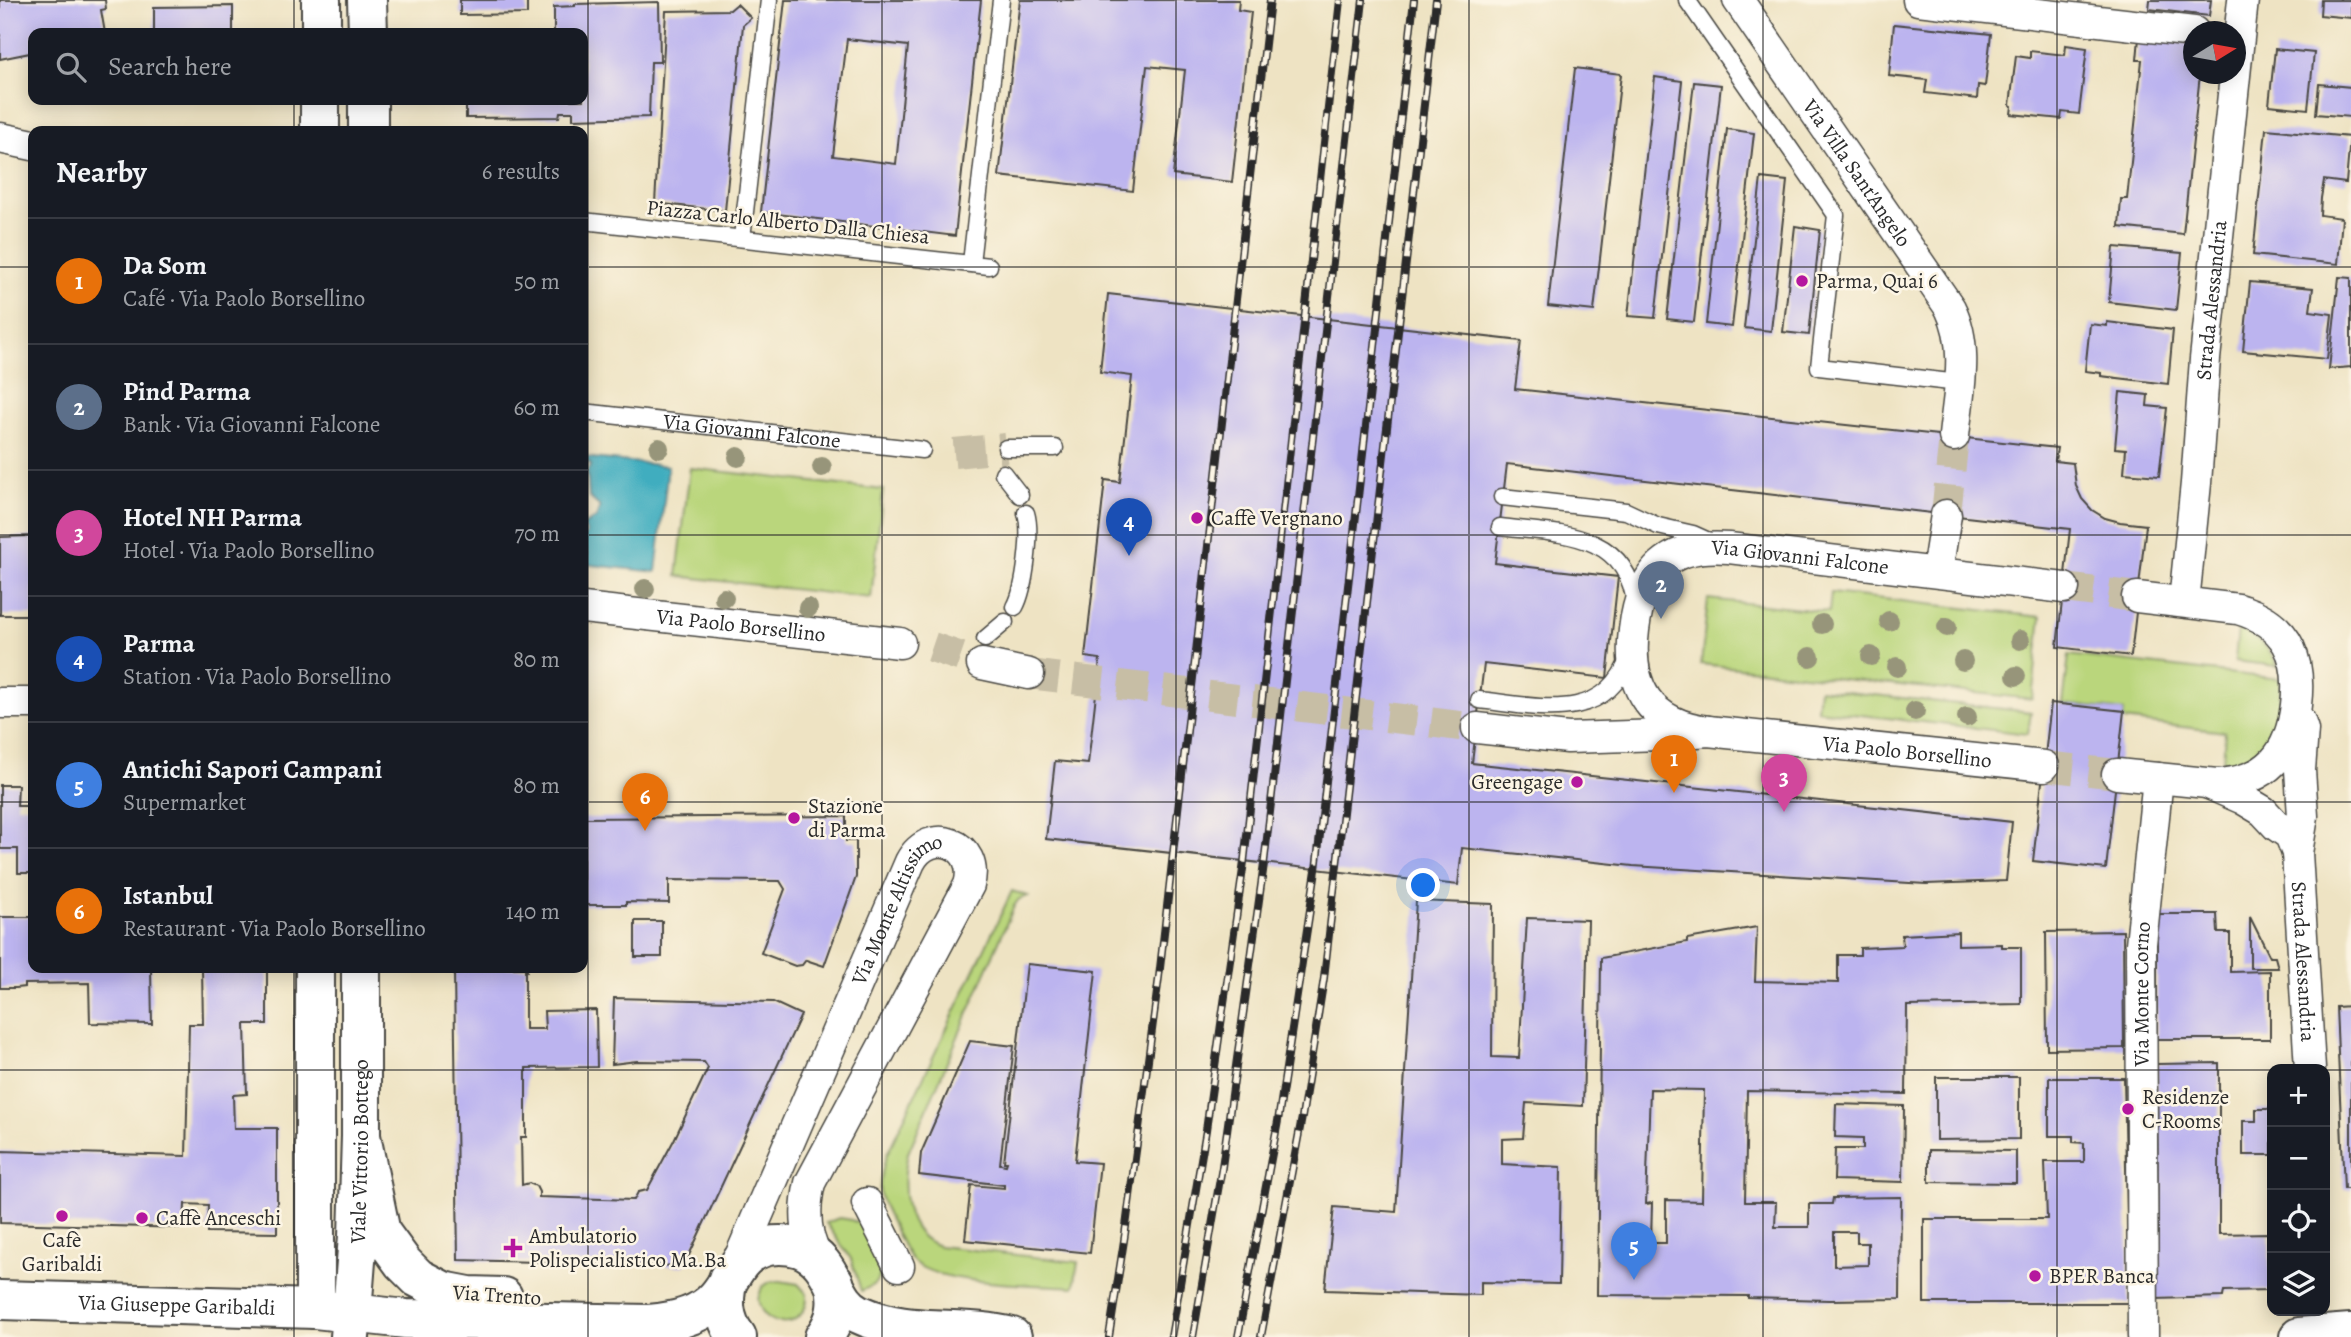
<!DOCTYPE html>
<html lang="en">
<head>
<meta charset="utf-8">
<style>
  body { margin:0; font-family:Alegreya,serif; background:#20242c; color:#f1f3f6 }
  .controls { position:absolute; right:21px; bottom:21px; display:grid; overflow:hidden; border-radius:14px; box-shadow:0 4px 18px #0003 }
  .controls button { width:63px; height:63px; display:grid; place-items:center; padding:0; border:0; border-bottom:2px solid #363941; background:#171b24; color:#f1f3f6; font:35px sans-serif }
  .compass { position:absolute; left:2183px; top:21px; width:63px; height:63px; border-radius:50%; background:#171b24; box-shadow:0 4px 18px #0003; rotate:79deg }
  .you { position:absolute; left:1424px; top:886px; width:24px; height:24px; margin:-18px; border:5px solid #fff; border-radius:50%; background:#1a73e8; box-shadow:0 0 0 10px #1a73e833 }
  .badge { display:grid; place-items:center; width:46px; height:46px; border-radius:50%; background:#d690ce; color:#fff; font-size:23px; font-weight:700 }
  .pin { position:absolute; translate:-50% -58px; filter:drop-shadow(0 2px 4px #0008) }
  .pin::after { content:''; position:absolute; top:37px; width:24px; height:21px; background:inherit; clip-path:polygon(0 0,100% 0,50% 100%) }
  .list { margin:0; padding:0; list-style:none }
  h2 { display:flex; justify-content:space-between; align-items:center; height:91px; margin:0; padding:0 28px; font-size:30px }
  h2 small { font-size:23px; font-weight:400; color:#9ea1a6 }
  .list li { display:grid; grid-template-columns:46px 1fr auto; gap:21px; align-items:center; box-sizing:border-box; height:126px; padding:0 28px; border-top:2px solid #363941 }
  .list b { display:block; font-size:26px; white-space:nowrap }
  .list p { margin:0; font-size:23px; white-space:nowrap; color:#9ea1a6 }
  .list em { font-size:23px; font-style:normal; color:#9ea1a6 }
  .icon { flex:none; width:38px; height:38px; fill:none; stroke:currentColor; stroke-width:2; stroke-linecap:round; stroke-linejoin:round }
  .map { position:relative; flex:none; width:2351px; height:1337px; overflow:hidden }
  .search { position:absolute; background:#171b24; box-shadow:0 4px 18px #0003; left:28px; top:28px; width:560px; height:77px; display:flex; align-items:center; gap:18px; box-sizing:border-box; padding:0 24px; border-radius:14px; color:#9ea1a6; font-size:26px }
  .panel { position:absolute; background:#171b24; box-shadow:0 4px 18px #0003; left:28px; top:126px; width:560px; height:847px; border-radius:14px }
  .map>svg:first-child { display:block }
  .green { fill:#bad67c; stroke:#728054; stroke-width:2 }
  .water { fill:#40adbf; stroke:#366c75; stroke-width:2 }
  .building { fill:#bcb4ef; fill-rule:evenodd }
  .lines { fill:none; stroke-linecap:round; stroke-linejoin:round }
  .street-tunnel { stroke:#c7bea5; stroke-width:30; stroke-dasharray:30 15; stroke-linecap:butt }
  .lane-casing { stroke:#484742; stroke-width:19 }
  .street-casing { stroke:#484742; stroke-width:33 }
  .secondary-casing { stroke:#484742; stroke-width:42 }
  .lane { stroke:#fff; stroke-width:16 }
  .street { stroke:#fff; stroke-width:30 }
  .secondary { stroke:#fff; stroke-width:38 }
  .rail-casing { stroke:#2b2b2b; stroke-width:8 }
  .rail { stroke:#fcf5e5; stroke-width:5; stroke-dasharray:16; stroke-linecap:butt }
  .tree { fill:#97957a }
  .grid { fill:none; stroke:#2b2b2b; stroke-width:2; stroke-opacity:0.55 }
  .poi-dot { fill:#b5179e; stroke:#fcf5e5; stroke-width:2.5 }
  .labels { text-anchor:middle; stroke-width:5; stroke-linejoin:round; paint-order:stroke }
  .street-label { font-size:21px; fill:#2b2b2b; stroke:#fcf5e5 }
  .poi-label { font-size:21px; fill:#2b2b2b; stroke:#fcf5e5; text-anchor:start }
</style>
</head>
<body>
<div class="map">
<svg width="2351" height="1337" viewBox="0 0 2351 1337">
  <rect width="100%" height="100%" fill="#fcf5e5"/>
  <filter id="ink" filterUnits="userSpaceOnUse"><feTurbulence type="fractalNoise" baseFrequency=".0143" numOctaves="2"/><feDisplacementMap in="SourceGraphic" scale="14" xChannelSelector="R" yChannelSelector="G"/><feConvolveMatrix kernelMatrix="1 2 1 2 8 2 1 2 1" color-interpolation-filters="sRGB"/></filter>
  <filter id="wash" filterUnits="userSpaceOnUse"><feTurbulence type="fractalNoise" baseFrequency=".00686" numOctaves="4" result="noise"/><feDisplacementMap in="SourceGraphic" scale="28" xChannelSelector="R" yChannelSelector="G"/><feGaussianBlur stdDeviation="1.57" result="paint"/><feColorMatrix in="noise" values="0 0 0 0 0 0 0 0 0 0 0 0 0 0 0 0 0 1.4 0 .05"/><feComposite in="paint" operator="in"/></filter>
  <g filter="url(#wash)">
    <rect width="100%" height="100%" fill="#eee3c3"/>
    <!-- green -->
    <g class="green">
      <polygon points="690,468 883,490 871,598 677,576"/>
      <polygon points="1831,593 2041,617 2032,699 1701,664 1708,599 1829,612"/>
      <path d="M2238,629C2257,637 2270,647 2278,666L2235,661Z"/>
      <path d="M2069,655L2280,679C2284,717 2267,764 2223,764L2225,732L2123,720L2124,711L2063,704Z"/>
      <polygon points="1819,689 2031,712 2028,734 1817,710"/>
      <path d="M1012,891L1028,896L1019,899L1014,906L908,1153C901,1185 902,1234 939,1246L1078,1262L1074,1287C1040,1284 932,1286 911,1259C904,1250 899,1237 893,1226C877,1196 876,1188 887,1154Z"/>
      <path d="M839,1218C847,1219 855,1220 861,1225C870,1233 885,1266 879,1277C876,1285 868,1288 861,1291L851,1259L826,1223Z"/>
      <path d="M780,1281L798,1284L807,1294C809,1328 764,1334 758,1299L762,1287L770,1282Z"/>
    </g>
    <!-- water -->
    <polygon class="water" points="583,457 668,466 656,572 583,564 583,558 588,554 586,550 583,549 583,537 587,533 583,525 596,518 600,507 589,497 587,471 591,465 589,462 585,464"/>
    <g id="blocks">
      <!-- building -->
      <g class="building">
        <polygon points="0,0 105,0 106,9 101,10 105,33 33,33 33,61 30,53 0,59"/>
        <polygon points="460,0 527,0 527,14 460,15"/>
        <path d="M785,0H981L955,236L761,212ZM847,39L908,46L896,164L833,156Z"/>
        <polygon points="1020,0 1239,0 1238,10 1251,12 1232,182 1173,175 1185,70 1147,66 1133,191 999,176"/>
        <polygon points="2150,0 2211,0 2209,16 2149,9"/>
        <polygon points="2321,0 2351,0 2351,18 2320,15"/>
        <polygon points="659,2 660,62 651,62 649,117 573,119 573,112 560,112 559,117 466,118 466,100 583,100 583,33 554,33 554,7 575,6 575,4"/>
        <polygon points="737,4 751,18 743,25 725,211 655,203 666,11 730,10"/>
        <polygon points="233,6 233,33 154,33 154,7"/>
        <polygon points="1894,24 1991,34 1985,86 1978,85 1977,99 1925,93 1927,80 1889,76"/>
        <polygon points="2139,38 2194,44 2194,74 2200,74 2183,234 2119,227 2121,199 2127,199 2142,60 2137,60"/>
        <polygon points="2066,45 2087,48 2079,114 2062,112 2061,119 2011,114 2012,106 2010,105 2016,56 2030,58 2030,51 2065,55"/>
        <polygon points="2275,49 2314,53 2308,109 2269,105"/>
        <polygon points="1575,68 1621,74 1594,311 1548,306"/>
        <polygon points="1655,77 1682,81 1655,318 1628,316"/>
        <polygon points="1694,82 1721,85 1694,322 1667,319"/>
        <polygon points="2319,84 2351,87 2351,117 2316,114"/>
        <polygon points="1727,129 1754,133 1732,327 1706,324"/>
        <polygon points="2266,129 2350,137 2346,183 2324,180 2321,198 2320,215 2342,218 2338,264 2253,255"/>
        <polygon points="1761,178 1787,181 1771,331 1744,328"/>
        <polygon points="1795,226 1820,230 1809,335 1783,332"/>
        <polygon points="2114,247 2182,253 2176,310 2109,302"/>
        <polygon points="2339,277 2351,278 2351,367 2329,369"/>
        <polygon points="2250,282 2313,288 2310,311 2332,314 2327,359 2243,351"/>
        <polygon points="1108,294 1521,341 1515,389 2057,448 2055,461 2073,463 2076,486 2082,499 2092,510 2105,518 2120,522 2146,525 2131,656 2057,647 2070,529 1507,464 1495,563 1618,577 1607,678 1484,664 1472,763 2012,822 2006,881 1926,884 1633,866 1462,848 1458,885 1046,839 1055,761 1088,764 1100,659 1085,657 1105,480 1120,482 1132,376 1100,372"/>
        <polygon points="2107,322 2173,330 2168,384 2101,376 2101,373 2085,371 2090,324 2107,326"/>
        <polygon points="2120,392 2148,395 2147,406 2167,408 2159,476 2124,473 2126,449 2115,448"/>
        <polygon points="33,536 33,615 0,615 0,537"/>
        <polygon points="2051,703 2124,711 2106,869 2033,861"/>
        <polygon points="0,785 18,785 17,806 33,806 33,873 18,873 18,849 0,849"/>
        <polygon points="846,816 846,841 856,841 856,877 824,966 806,960 802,965 795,966 761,953 785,889 780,881 669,880 669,903 626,902 626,905 583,905 583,818"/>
        <polygon points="1416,901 1493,904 1492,1057 1519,1058 1527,918 1588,920 1583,1106 1526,1103 1523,1138 1502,1139 1502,1164 1561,1167 1559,1284 1481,1282 1481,1295 1325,1290 1334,1207 1396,1212"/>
        <polygon points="2157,914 2217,914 2218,933 2230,933 2230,972 2270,971 2270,1039 2157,1039"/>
        <polygon points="0,917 33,917 33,968 151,968 152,1024 90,1023 89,983 24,984 24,987 16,988 0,988"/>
        <polygon points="2250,917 2270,957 2275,957 2278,968 2250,968"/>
        <rect x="635" y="921" width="27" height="36"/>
        <path d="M1757,927L1755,981L1838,983V955H1860V948L1903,946L1902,935L1958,932V945L2002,944V947H2021V1004L1907,1006L1906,1094L1747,1091L1745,1202H1776L1775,1227H1809V1204H1832L1833,1198L1901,1197L1900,1299L1830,1300L1748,1298V1296L1597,1295L1601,958L1687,942V939ZM1650,1089L1704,1090L1702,1201L1666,1200V1243H1651L1652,1203L1646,1204ZM1834,1232H1857V1243H1868V1265L1834,1266Z"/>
        <polygon points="2123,931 2124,1048 2047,1049 2046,932"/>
        <polygon points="1027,964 1096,971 1075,1161 1100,1163 1090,1253 965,1240 971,1185 1004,1188 1004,1185 919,1175 921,1153 970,1041 1014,1046 1000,1164 1006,1165 1007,1162 1004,1162"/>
        <polygon points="202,968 267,968 267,1024 245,1024 247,1094 233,1095 234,1128 277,1128 277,1233 207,1232 208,1205 185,1204 184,1228 0,1223 0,1151 186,1156 189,1024 203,1024"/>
        <polygon points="457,968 527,968 527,971 525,971 525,1029 545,1029 544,1011 596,1010 597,1067 526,1068 526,1137 521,1137 522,1185 529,1183 536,1186 539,1192 539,1197 634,1200 638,1192 647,1190 674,1140 708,1068 704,1062 637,1061 612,1064 614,998 773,1002 801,1015 684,1266 458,1260 454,971 457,971"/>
        <polygon points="2351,1006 2351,1189 2344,1189 2336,1007"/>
        <polygon points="2219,1063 2219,1234 2269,1233 2270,1290 2224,1291 2223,1297 2155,1299 2154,1239 2158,1238 2157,1064"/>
        <polygon points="1936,1077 2019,1077 2019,1139 1936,1140"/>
        <polygon points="2049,1078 2124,1078 2129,1303 1924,1303 1924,1219 2047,1219 2045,1162 2084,1162 2084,1143 2073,1142 2073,1136 2049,1136"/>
        <polygon points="1836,1104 1904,1106 1903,1182 1834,1180 1835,1149 1863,1149 1863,1138 1835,1137"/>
        <polygon points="2256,1109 2272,1109 2272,1155 2243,1155 2243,1121 2256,1121"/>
        <polygon points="1929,1150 2016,1151 2016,1183 1929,1182"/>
      </g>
    </g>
  </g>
  <g filter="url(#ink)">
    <use href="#blocks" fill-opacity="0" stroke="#484742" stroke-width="2"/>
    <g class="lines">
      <!-- street-tunnel -->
      <g class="street-tunnel">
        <polyline points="954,453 1006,448"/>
        <polyline points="1946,515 1954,436"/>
        <polyline points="2064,588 2137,597"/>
        <polyline points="932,647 982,664"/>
        <polyline points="1029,674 1477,728"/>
        <polyline points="2044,766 2117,774"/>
      </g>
      <!-- lane casing -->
      <g class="lane-casing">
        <g id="lane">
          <polyline points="1687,0 1836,215 1819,367 1959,383"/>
          <polyline points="583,221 989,266"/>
          <polyline points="742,238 769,0"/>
          <polyline points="971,263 1001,0"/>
          <path id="s1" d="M583,412L922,450"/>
          <polyline points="1006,448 1055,448"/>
          <polyline points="1003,473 1020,495"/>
          <polyline points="1502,497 1626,511 1658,526 1693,534 1713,543"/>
          <path d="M1500,527C1556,534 1626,530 1635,603"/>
          <path d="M1015,607C1025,589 1032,532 1026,513"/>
          <polyline points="985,639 1005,622"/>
          <path d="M1479,700C1535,706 1605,726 1629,657"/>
        </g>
      </g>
      <!-- street casing -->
      <g class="street-casing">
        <g id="street">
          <path id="s2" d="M1738,0L1950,308C1970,348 1958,394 1954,436"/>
          <polyline points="1918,0 2194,32"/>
          <polyline points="0,138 33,145"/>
          <polyline points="1937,572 1946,515"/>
          <path id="s3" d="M2184,602L2196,483L2205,359L2243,0"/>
          <path id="s4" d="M583,608L900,643"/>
          <polyline points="982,664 1029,674"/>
          <polyline points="0,703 33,703"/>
          <path id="s5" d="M2300,721L2303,730L2300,770L2303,816L2297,853L2310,1069"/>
          <path id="s6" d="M1477,728L1568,738L1661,735L1708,731L2044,766"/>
          <path id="s7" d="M1708,731C1649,724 1627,687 1634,630C1641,571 1668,543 1729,548L2064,588"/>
          <path d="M2117,774L2217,784C2268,781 2290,754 2296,705C2302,656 2286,623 2238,609L2137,597"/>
          <polyline points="2211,785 2243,799 2263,811 2277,826 2290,835 2297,853"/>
          <polyline points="867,1203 899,1266"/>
          <path id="s8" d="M735,1268L910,862C930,824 981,844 969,885L810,1183C804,1209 804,1235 818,1258"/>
          <path id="s9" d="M2143,1337L2141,944L2158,778"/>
        </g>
      </g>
      <!-- secondary casing -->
      <g class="secondary-casing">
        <g id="secondary">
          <polyline points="367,0 368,33"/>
          <polyline points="321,33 321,0"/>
          <polyline points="320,100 320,131"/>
          <polyline points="368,100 368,131"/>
          <polyline points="361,1136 381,1233 403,1263 418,1278 443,1291 469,1296 503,1297"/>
          <path d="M728,1279C723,1300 723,1319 737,1337"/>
          <path id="s10" d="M0,1300L315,1309L406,1319L649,1324C673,1322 701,1316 717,1297C735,1276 736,1254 768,1246C779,1244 790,1245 800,1248C837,1263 830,1300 859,1314C907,1337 962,1324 1012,1337"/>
          <polyline points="315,1309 315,968"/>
          <path id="s11" d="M350,1337L358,1236L361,1136V968"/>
          <path d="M824,1337C837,1319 839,1302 834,1282"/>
          <polyline points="2299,1337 2351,1333"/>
        </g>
      </g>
      <!-- lane -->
      <use href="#lane" class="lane"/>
      <!-- street -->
      <use href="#street" class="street"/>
      <!-- secondary -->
      <use href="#secondary" class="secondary"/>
      <!-- rail casing -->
      <g class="rail-casing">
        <g id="rail">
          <polyline points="1109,1337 1125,1234 1159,977 1270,0"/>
          <polyline points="1171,1337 1206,1130 1244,862 1340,0"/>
          <polyline points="1193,1337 1222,1167 1264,864 1363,0"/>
          <polyline points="1238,1337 1278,1121 1316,870 1414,0"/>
          <polyline points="1261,1337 1302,1117 1324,978 1436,0"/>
        </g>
      </g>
      <!-- rail -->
      <use href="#rail" class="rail"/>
    </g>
    <!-- trees -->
    <g class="tree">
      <circle cx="659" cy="448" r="10"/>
      <circle cx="738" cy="457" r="10"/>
      <circle cx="822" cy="467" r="10"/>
      <circle cx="645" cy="589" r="10"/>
      <circle cx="724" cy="598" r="10"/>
      <circle cx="808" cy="608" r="10"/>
      <circle cx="1889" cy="621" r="10"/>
      <circle cx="1822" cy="624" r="10"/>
      <circle cx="1947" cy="627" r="10"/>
      <circle cx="2020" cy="640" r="10"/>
      <circle cx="1871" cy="656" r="10"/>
      <circle cx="1810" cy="657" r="10"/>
      <circle cx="1963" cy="661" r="10"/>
      <circle cx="1897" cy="667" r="10"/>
      <circle cx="2016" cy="676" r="10"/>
      <circle cx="1915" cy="711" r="10"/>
      <circle cx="1967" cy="717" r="10"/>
    </g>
  </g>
  <!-- grid -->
  <path class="grid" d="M294,0V33M588,0V1337M882,0V1337M1176,0V1337M1469,0V1337M1763,0V1337M2057,0V1337M294,100V131M0,267H33M583,267H2351M0,535H33M583,535H2351M0,802H33M583,802H2351M294,968V1337M0,1070H2272M2325,1070H2351"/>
  <!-- markers -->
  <g class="poi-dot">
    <circle cx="1802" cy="281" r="7"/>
    <circle cx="1197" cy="518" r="7"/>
    <circle cx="1577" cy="782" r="7"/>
    <circle cx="794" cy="818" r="7"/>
    <circle cx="2128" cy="1109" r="7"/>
    <circle cx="62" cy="1216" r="7"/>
    <circle cx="142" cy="1218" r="7"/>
    <path d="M509.5 1237.5h7v7h7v7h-7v7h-7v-7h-7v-7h7z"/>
    <circle cx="2035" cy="1276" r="7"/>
  </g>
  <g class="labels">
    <!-- street labels -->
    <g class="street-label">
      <text dy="7" stroke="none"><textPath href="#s2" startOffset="210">Via Villa Sant'Angelo</textPath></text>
      <text transform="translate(788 222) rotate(6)" y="7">Piazza Carlo Alberto Dalla Chiesa</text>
      <text dy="7" stroke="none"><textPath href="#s3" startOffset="303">Strada Alessandria</textPath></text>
      <text dy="7" stroke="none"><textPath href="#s1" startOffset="170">Via Giovanni Falcone</textPath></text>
      <text dy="7" stroke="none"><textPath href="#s7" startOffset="359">Via Giovanni Falcone</textPath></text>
      <text dy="7" stroke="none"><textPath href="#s4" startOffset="159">Via Paolo Borsellino</textPath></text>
      <text dy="7" stroke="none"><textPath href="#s6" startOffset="432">Via Paolo Borsellino</textPath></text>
      <text dy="7" stroke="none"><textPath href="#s8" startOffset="396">Via Monte Altissimo</textPath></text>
      <text dy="7" stroke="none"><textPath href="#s5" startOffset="242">Strada Alessandria</textPath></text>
      <text dy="7" stroke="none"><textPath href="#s9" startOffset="343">Via Monte Corno</textPath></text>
      <text dy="7" stroke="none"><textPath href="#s11" startOffset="186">Viale Vittorio Bottego</textPath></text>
      <text transform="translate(497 1295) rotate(4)" y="7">Via Trento</text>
      <text dy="7" stroke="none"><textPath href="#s10" startOffset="177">Via Giuseppe Garibaldi</textPath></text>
    </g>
    <!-- poi labels -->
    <g class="poi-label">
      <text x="1816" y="288">Parma, Quai 6</text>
      <text x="1211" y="525">Caffè Vergnano</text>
      <text x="1563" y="789" text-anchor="end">Greengage</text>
      <text x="808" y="813">Stazione<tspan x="808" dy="24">di Parma</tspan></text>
      <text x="2142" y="1104">Residenze<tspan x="2142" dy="24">C-Rooms</tspan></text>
      <text x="156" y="1225">Caffè Anceschi</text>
      <text x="529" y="1243">Ambulatorio<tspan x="529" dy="24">Polispecialistico Ma.Ba</tspan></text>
      <text x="62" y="1247" text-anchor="middle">Cafè<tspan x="62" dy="24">Garibaldi</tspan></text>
      <text x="2049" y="1283">BPER Banca</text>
    </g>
  </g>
</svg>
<div class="controls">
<button>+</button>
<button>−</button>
<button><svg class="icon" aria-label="locate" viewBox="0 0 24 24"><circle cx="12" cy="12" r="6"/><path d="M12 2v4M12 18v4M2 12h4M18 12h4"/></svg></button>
<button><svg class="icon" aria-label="layers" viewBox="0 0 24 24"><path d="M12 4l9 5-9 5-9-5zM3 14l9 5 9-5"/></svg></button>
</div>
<svg class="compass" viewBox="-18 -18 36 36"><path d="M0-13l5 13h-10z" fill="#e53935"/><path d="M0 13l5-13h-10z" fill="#9ea1a6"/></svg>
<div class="you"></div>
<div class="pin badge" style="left:1674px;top:793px;background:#e8710a">1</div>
<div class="pin badge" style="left:1661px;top:619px;background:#5c6f8a">2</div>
<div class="pin badge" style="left:1784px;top:812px;background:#d1479c">3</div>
<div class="pin badge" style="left:1129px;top:556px;background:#1a4fb4">4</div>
<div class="pin badge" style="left:1634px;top:1280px;background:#3f7fe0">5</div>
<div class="pin badge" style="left:645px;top:831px;background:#e8710a">6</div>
<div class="search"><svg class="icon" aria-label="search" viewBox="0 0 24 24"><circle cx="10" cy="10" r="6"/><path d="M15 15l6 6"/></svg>Search here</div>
<section class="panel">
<h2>Nearby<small>6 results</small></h2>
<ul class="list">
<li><span class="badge" style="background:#e8710a">1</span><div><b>Da Som</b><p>Café · Via Paolo Borsellino</p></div><em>50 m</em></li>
<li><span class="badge" style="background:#5c6f8a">2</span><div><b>Pind Parma</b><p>Bank · Via Giovanni Falcone</p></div><em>60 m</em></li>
<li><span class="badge" style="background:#d1479c">3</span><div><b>Hotel NH Parma</b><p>Hotel · Via Paolo Borsellino</p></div><em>70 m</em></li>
<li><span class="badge" style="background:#1a4fb4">4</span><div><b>Parma</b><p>Station · Via Paolo Borsellino</p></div><em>80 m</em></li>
<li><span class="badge" style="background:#3f7fe0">5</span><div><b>Antichi Sapori Campani</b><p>Supermarket</p></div><em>80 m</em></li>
<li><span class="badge" style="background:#e8710a">6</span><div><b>Istanbul</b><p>Restaurant · Via Paolo Borsellino</p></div><em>140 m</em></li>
</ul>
</section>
</div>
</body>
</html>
